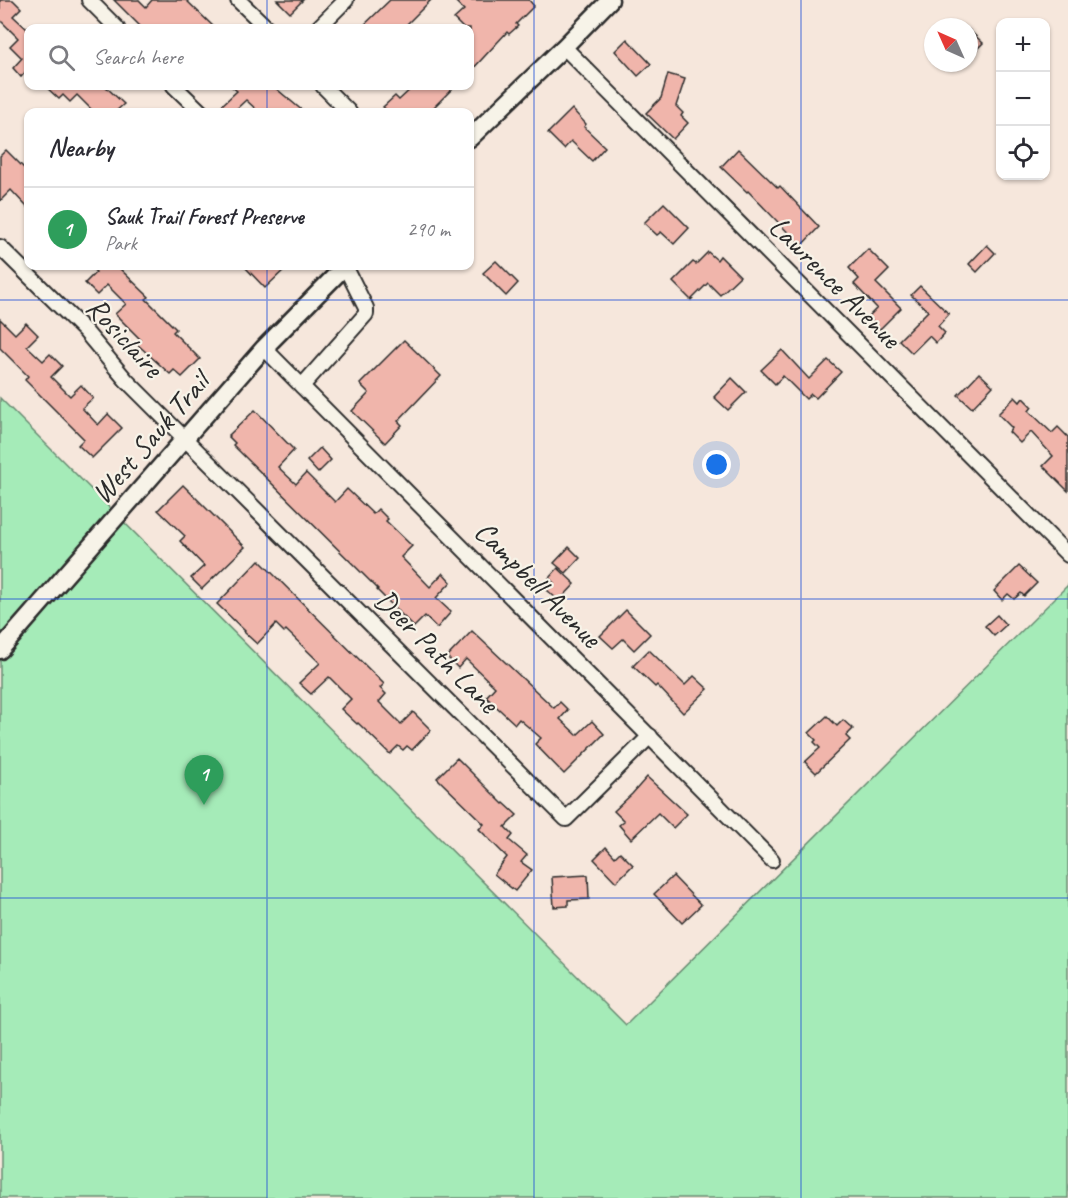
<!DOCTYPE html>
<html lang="en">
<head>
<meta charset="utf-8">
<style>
  body { margin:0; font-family:Caveat,sans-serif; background:#f7f7f7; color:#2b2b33 }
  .controls { position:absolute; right:18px; top:18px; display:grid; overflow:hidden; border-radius:12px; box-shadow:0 2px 4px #0004 }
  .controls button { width:54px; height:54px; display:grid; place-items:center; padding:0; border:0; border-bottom:2px solid #e1e1e2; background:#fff; color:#2b2b33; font:30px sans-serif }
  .compass { position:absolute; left:924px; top:18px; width:54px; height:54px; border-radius:50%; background:#fff; box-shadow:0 2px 4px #0004; rotate:315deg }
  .you { position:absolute; left:717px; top:465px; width:21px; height:21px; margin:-15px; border:4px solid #fff; border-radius:50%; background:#1a73e8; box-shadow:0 0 0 9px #1a73e833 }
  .badge { display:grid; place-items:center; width:39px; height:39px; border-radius:50%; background:#7c3aed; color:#fff; font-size:20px; font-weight:700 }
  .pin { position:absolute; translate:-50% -50px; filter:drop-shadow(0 2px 3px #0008) }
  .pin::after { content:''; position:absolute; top:32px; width:21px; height:18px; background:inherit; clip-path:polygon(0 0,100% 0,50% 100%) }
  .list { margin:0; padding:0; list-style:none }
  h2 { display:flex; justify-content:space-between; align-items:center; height:78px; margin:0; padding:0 24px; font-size:26px }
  h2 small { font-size:20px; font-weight:400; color:#7c7c81 }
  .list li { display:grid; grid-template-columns:39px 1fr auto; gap:18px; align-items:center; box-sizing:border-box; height:84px; padding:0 24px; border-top:2px solid #e1e1e2 }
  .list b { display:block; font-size:22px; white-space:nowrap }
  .list p { margin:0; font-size:20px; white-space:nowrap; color:#7c7c81 }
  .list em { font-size:20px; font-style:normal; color:#7c7c81 }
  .icon { flex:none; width:33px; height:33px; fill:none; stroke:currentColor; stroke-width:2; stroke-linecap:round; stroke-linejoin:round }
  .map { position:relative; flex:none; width:1068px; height:1198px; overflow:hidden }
  .search { position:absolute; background:#fff; box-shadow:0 2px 4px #0004; left:24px; top:24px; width:450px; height:66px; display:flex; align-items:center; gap:15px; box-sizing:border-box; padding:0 21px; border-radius:12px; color:#7c7c81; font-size:22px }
  .panel { position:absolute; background:#fff; box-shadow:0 2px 4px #0004; left:24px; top:108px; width:450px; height:162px; border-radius:12px }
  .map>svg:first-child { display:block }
  .green { fill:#a5ebb8; stroke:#688b72; stroke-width:1.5 }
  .building { fill:#f0b5ab; stroke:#2b2b2b; stroke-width:1.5 }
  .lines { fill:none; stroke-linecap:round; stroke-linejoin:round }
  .minor-casing { stroke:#2b2b2b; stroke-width:18 }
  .major-casing { stroke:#2b2b2b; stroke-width:21 }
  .minor { stroke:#f7f3e8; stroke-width:14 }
  .major { stroke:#f7f3e8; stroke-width:16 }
  .grid { fill:none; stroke:#1d4ed8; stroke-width:1.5; stroke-opacity:0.55 }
  .labels { text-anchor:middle; stroke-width:4.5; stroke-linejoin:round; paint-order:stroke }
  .street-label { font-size:30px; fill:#2b2b2b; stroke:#f7f3e8 }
</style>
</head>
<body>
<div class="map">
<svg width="1068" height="1198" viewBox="0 0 1068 1198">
  <rect width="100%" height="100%" fill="#f6e7dc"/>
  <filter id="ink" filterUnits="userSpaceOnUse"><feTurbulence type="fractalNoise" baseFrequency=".0167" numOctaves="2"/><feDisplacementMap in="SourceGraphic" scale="12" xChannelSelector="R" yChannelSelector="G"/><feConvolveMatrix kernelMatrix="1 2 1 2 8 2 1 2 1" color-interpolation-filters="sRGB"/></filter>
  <g filter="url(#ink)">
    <!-- green -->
    <polygon class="green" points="0,398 626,1025 1068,585 1068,1198 0,1198"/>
    <!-- building -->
    <g class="building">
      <polygon points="0,0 13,0 21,8 13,16 27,29 28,27 28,69 21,77 13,68 22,58 10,46 18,38 0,20"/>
      <polygon points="114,0 139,0 146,7 152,0 186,0 215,28 142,28"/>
      <polygon points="277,0 303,0 290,13"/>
      <polygon points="390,0 431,0 403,28 361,28"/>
      <polygon points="454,0 529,0 534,6 516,24 518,26 509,34 507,32 470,72 470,28 463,28 454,19 464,10"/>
      <polygon points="969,30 983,43 969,57"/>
      <polygon points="627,39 651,64 638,76 615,51"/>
      <polygon points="668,74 685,79 676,106 683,113 681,116 688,123 673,139 646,113 661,98"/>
      <polygon points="45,86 105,86 124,104 115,112 94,112 77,95 70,102 63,95 59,99"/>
      <polygon points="231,86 273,86 304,112 259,112 246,100 233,112 227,112 221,106 237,91"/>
      <polygon points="414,86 455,86 429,112 387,112 388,111 383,107 395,96 399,100"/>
      <polygon points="572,109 586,124 584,127 605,147 592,161 571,141 564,149 548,133"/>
      <polygon points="738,149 778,188 780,186 819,227 801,246 748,191 747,192 721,167"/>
      <polygon points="6,150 28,172 28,208 11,190 0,201 0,156"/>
      <polygon points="664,203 689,228 674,244 661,232 657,235 644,223"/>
      <polygon points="987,245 995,253 977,272 969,264"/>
      <polygon points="868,249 889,270 876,283 901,308 880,329 868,317 877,308 854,284 859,279 849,268"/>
      <polygon points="708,252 717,260 720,256 740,276 720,295 708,283 691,300 673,282 693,262 696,264"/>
      <polygon points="496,261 518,283 506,296 483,273"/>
      <polygon points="89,266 117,266 149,297 146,299 176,329 173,332 200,359 182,377 174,370 170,374 137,344 141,340 115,314 126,304 107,285 97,295 85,283 96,272"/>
      <polygon points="244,266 288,266 265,288"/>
      <polygon points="920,286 949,314 938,326 945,333 936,343 929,336 912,353 899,340 928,311 911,295"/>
      <polygon points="0,319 15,334 26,323 38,335 27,346 43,361 50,354 62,366 51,377 70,396 81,385 93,398 82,408 98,425 108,414 122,428 92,458 78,445 84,439 25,380 28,376 0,348"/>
      <polygon points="404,340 441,376 398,421 402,425 385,443 352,411 369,393 360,384"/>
      <polygon points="782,350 809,379 828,360 841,372 816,398 811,394 806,399 783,376 775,384 761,370"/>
      <polygon points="979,373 993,386 972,408 958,395"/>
      <polygon points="732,378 746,392 728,410 714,397"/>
      <polygon points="1015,397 1020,402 1023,398 1032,407 1029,411 1052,433 1058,427 1068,437 1068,491 1043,466 1053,456 1031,432 1020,443 1009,432 1012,428 998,414"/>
      <polygon points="255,410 294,450 278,467 296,484 306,473 335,502 347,489 373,514 378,509 388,519 386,521 412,546 401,557 430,587 443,573 451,582 436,598 451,612 437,628 425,616 414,627 377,590 378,589 233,445 235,443 228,436"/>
      <polygon points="320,448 331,460 318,473 307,461"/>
      <polygon points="183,485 245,547 202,589 191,578 204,566 180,541 185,536 158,510"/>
      <polygon points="569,547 580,558 566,573 554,563"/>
      <polygon points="259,560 384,684 380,688 386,694 379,702 401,724 413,712 431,730 412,750 407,746 403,750 398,746 390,754 358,723 357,724 341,709 351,699 329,677 311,694 299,683 320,663 286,630 284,632 276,624 257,644 244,632 245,631 217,604"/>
      <polygon points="1019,566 1037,583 1024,596 1021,593 1014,599 1008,594 1002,600 994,591"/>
      <polygon points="558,568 575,584 559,601 547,590 554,583 549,578"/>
      <polygon points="626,610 650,634 634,650 623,639 613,648 600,636"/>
      <polygon points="997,615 1006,625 994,636 985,626"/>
      <polygon points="472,631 554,708 560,702 568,710 560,719 577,735 592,721 604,734 564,774 535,744 541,738 519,719 515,724 486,697 495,687 466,659 458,668 447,657"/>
      <polygon points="649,650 685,685 694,676 708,689 683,713 657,685 655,687 633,666"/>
      <polygon points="827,716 837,726 843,720 853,729 846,736 850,740 816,773 805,762 820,748 814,742 816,740 809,733"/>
      <polygon points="457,758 503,804 504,803 517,815 505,827 513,835 509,840 527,855 521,862 532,870 515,891 494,874 507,857 479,829 484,824 437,778"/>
      <polygon points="647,777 687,814 673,828 658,813 631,839 619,825 624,821 614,811 632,794"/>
      <polygon points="606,847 615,857 620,852 633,865 616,882 594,859"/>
      <polygon points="588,875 589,899 568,900 568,906 554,907 552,877"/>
      <polygon points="673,876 701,905 682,923 654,894"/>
    </g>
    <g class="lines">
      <!-- minor casing -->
      <g class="minor-casing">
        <g id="minor">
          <polyline points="89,0 117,28"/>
          <polyline points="238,0 267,28"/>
          <polyline points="318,28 346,0"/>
          <polyline points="564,47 1068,555"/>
          <polyline points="174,86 201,112"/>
          <polyline points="323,86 349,112"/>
          <polyline points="0,247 85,331 126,380 566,819 650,736"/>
          <polyline points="264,348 772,860"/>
          <polyline points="302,386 366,314 366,308 345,266"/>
        </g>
      </g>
      <!-- major casing -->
      <g class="major-casing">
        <g id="major">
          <polyline points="470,138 564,47 610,0"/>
          <polyline points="0,650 264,348 345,266"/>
        </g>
      </g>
      <!-- minor -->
      <use href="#minor" class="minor"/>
      <!-- major -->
      <use href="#major" class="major"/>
    </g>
  </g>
  <!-- grid -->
  <path class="grid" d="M267,0V28M534,0V1198M801,0V1198M267,86V112M267,266V1198M0,300H1068M0,599H1068M0,898H1068"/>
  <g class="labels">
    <!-- street labels -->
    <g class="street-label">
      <text transform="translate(835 282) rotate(45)" y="10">Lawrence Avenue</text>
      <text transform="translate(125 337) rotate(47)" y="10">Rosiclaire</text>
      <text transform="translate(150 438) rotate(-49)" y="10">West Sauk Trail</text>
      <text transform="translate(538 584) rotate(45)" y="10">Campbell Avenue</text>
      <text transform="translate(437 651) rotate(45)" y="10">Deer Path Lane</text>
    </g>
  </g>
</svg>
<div class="controls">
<button>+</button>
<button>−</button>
<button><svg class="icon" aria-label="locate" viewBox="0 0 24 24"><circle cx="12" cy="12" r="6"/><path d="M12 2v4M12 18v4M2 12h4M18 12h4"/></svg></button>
</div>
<svg class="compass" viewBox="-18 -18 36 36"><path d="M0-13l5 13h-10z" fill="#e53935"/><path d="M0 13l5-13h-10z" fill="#7c7c81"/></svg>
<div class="you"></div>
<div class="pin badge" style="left:204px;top:805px;background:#2e9e5b">1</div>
<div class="search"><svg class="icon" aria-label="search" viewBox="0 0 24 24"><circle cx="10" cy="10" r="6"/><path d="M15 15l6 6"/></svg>Search here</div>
<section class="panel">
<h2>Nearby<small></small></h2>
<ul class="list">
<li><span class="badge" style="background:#2e9e5b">1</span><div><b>Sauk Trail Forest Preserve</b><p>Park</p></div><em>290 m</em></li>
</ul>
</section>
</div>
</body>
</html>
